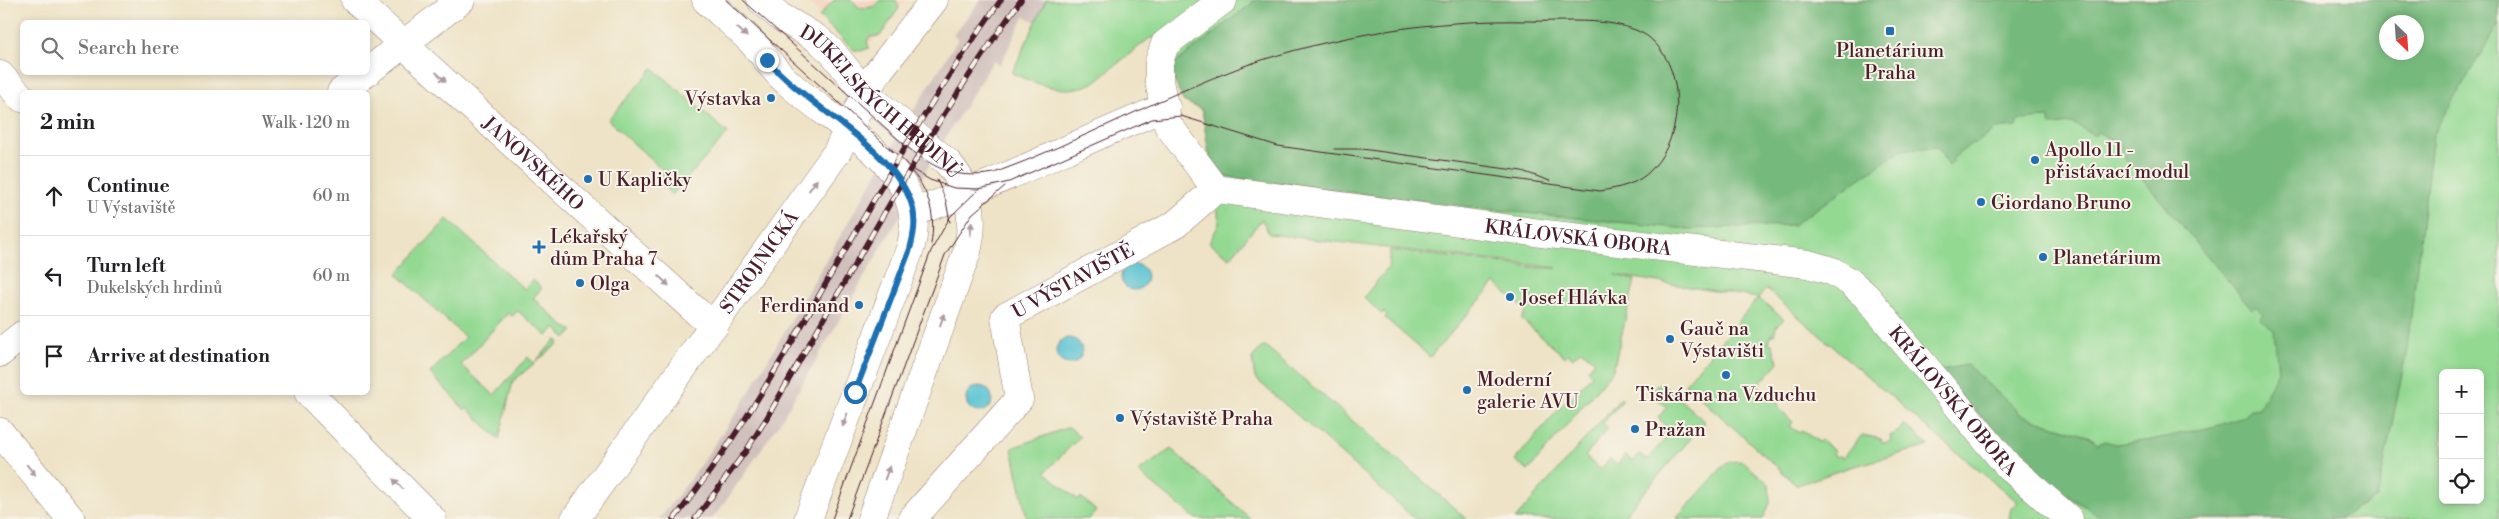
<!DOCTYPE html>
<html lang="en">
<head>
<meta charset="utf-8">
<style>
  body { margin:0; font-family:"Libre Bodoni",serif; background:#f6f6f6; color:#202124 }
  .controls { position:absolute; right:15px; bottom:15px; display:grid; overflow:hidden; border-radius:8px; box-shadow:0 2px 8px #0003 }
  .controls button { width:45px; height:45px; display:grid; place-items:center; padding:0; border:0; border-bottom:1px solid #e0e0e0; background:#fff; color:#202124; font:25px sans-serif }
  .compass { position:absolute; left:2379px; top:15px; width:45px; height:45px; border-radius:50%; background:#fff; box-shadow:0 2px 8px #0003; rotate:155deg }
  .stop { position:absolute; width:15px; height:15px; margin:-11px; border:4px solid #1f6fb2; border-radius:50%; background:#fff }
  .stop.end { background:#1f6fb2; border-color:#fff; box-shadow:0 1px 5px #0008 }
  .list { margin:0; padding:0; list-style:none }
  h2 { display:flex; justify-content:space-between; align-items:center; height:65px; margin:0; padding:0 20px; font-size:21px }
  h2 small { font-size:16px; font-weight:400; color:#757577 }
  .list li { display:grid; grid-template-columns:32px 1fr auto; gap:15px; align-items:center; box-sizing:border-box; height:80px; padding:0 20px; border-top:1px solid #e0e0e0 }
  .list b { display:block; font-size:19px; white-space:nowrap }
  .list p { margin:0; font-size:16px; white-space:nowrap; color:#757577 }
  .list em { font-size:16px; font-style:normal; color:#757577 }
  .icon { flex:none; width:28px; height:28px; fill:none; stroke:currentColor; stroke-width:2; stroke-linecap:round; stroke-linejoin:round }
  .map { position:relative; flex:none; width:2499px; height:519px; overflow:hidden }
  .search { position:absolute; background:#fff; box-shadow:0 2px 8px #0003; left:20px; top:20px; width:350px; height:55px; display:flex; align-items:center; gap:12px; box-sizing:border-box; padding:0 18px; border-radius:8px; color:#757577; font-size:19px }
  .panel { position:absolute; background:#fff; box-shadow:0 2px 8px #0003; left:20px; top:90px; width:350px; height:305px; border-radius:8px }
  .map>svg:first-child { display:block }
  .built { fill:#f4d3c0 }
  .industrial { fill:#d0c0bc }
  .green { fill:#93d992; stroke:#6e7c5e; fill-rule:evenodd }
  .forest { fill:#76b97c; stroke:#606c54; fill-rule:evenodd }
  .water { fill:#58c3d2; stroke:#51717e }
  .lines { fill:none; stroke-linecap:round; stroke-linejoin:round }
  .minor-casing { stroke:#9c8178; stroke-width:29 }
  .minor { stroke:#fff; stroke-width:28 }
  .tram { stroke:#4a1f2b; stroke-width:1 }
  .rail-casing { stroke:#4a1f2b; stroke-width:5.5 }
  .rail { stroke:#f7f3e8; stroke-width:4; stroke-dasharray:11; stroke-linecap:butt }
  .oneway { fill:#ae9aa0 }
  .route { stroke:#1f6fb2; stroke-width:6 }
  .poi-dot { fill:#1f6fb2; stroke:#f7f3e8; stroke-width:2 }
  .labels { text-anchor:middle; stroke-width:4; stroke-linejoin:round; paint-order:stroke }
  .poi-label { font-size:19px; fill:#4a1f2b; stroke:#f7f3e8; text-anchor:start }
  .street-label { font-size:19px; fill:#4a1f2b; stroke:#f7f3e8 }
</style>
</head>
<body>
<div class="map">
<svg width="2499" height="519" viewBox="0 0 2499 519">
  <rect width="100%" height="100%" fill="#f7f3e8"/>
  <filter id="ink" filterUnits="userSpaceOnUse"><feTurbulence type="fractalNoise" baseFrequency=".02" numOctaves="2"/><feDisplacementMap in="SourceGraphic" scale="10" xChannelSelector="R" yChannelSelector="G"/><feConvolveMatrix kernelMatrix="1 2 1 2 8 2 1 2 1" color-interpolation-filters="sRGB"/></filter>
  <filter id="wash" filterUnits="userSpaceOnUse"><feTurbulence type="fractalNoise" baseFrequency=".0096" numOctaves="4" result="noise"/><feDisplacementMap in="SourceGraphic" scale="20" xChannelSelector="R" yChannelSelector="G"/><feGaussianBlur stdDeviation="1.12" result="paint"/><feColorMatrix in="noise" values="0 0 0 0 0 0 0 0 0 0 0 0 0 0 0 0 0 1.4 0 .05"/><feComposite in="paint" operator="in"/></filter>
  <g filter="url(#wash)">
    <rect width="100%" height="100%" fill="#eee3c6"/>
    <!-- built -->
    <polygon class="built" points="805,0 907,0 864,51"/>
    <!-- industrial -->
    <polygon class="industrial" points="981,0 1046,0 1036,22 1024,16 1000,65 993,61 944,140 780,422 723,505 712,519 659,519 690,480 744,401 909,118 958,39 953,35"/>
    <!-- green -->
    <g class="green">
      <polygon points="834,0 851,0 860,8 873,7 880,0 896,0 899,8 880,36 870,37 867,41 869,48 861,51 854,50 819,16"/>
      <path d="M1046,0H2499V519H2009L2011,508L2018,502L1938,437L1766,289L1758,298L1784,319L1776,327L1774,335H1770L1768,343L1772,344L1778,362L1758,386L1762,389L1760,391L1765,395L1767,393L1779,404L1777,406L1793,422L1790,426L1799,433L1801,430L1819,442L1821,440L1834,451L1833,454L1837,457L1839,455L1843,458L1862,435L1881,439L1883,443L1891,441L1890,436L1899,431L1904,424L1929,446L1847,468L1797,485L1685,384L1758,298L1615,275L1635,280L1613,370L1528,471L1515,460L1569,397L1571,398L1592,375L1587,370L1595,361L1581,350L1573,358L1568,354L1565,357L1521,319L1527,311L1495,283L1430,357L1385,318L1387,315L1384,312L1381,314L1364,297L1388,268L1390,250L1540,268H1557L1269,234L1262,219L1230,258L1209,243L1219,224L1216,189L1219,137L1151,37L1093,83C1066,96 1038,85 1012,73ZM2386,22H2416V52H2386ZM2443,373H2480V500H2443Z"/>
      <polygon points="653,68 728,133 672,195 656,180 664,171 608,120"/>
      <polygon points="447,219 524,289 533,280 542,288 533,298 564,326 573,331 566,338 555,328 547,336 518,311 512,316 508,313 461,365 494,395 528,357 534,363 556,339 559,343 513,381 499,439 467,408 465,410 430,373 465,337 397,274"/>
      <polygon points="1264,345 1467,519 1415,519 1255,378 1252,358"/>
      <polygon points="1660,382 1705,422 1621,519 1515,519 1621,398 1623,400 1603,423 1608,428 1585,456 1600,470 1610,459 1617,465 1625,455 1633,461 1640,454 1647,460 1666,438 1659,432 1665,424 1658,418 1667,407 1650,393"/>
      <polygon points="1069,427 1080,437 1045,472 1078,500 1081,497 1096,511 1089,519 1027,519 1012,448"/>
      <polygon points="1171,449 1251,519 1196,519 1138,472"/>
      <polygon points="1742,461 1769,484 1770,503 1763,519 1676,519 1727,462"/>
    </g>
    <!-- forest -->
    <path class="forest" d="M1256,0H2499V23L2433,134L2407,349L2377,498L2337,519H2104L2059,490L2039,473L1936,371L1967,365L2023,416L2091,437L2097,444L2105,441L2115,444L2151,440L2212,427L2244,417L2251,409L2259,408L2278,372L2274,330L2260,319L2264,315L2256,306L2252,309L2125,158L2126,153L2121,150L2123,147L2098,132L2095,136L2073,123L2051,125L2048,118L2019,120L2017,127L1995,129L1974,145L1972,143L1952,159L1954,161L1949,166L1937,147L1901,150L1793,225L1688,229L1494,210L1212,175L1202,110L1183,101L1169,68ZM2386,22H2416V52H2386Z"/>
    <!-- water -->
    <g class="water">
      <circle cx="1134" cy="277" r="13"/>
      <circle cx="1069" cy="351" r="13"/>
      <circle cx="979" cy="399" r="13"/>
    </g>
  </g>
  <g filter="url(#ink)">
    <g class="lines">
      <!-- minor casing -->
      <g class="minor-casing">
        <g id="minor">
          <path id="s1" d="M355,0L698,313L715,325"/>
          <path d="M706,0C720,13 735,25 748,38C761,50 770,66 783,78C831,125 935,168 910,249L808,519"/>
          <path id="s2" d="M761,0L779,16L818,39L833,53L865,93L947,162C972,190 975,217 967,252L871,519"/>
          <path id="s3" d="M1223,0L1165,44L1159,62V81L1168,125L1216,189L1548,234L1808,264L1832,271L1850,282L1866,296L2008,466L2069,519"/>
          <polyline points="0,75 22,98"/>
          <polyline points="341,92 461,0"/>
          <path d="M914,212C1001,184 1081,140 1166,107"/>
          <polyline points="0,353 22,335"/>
          <polyline points="308,392 432,519"/>
          <polyline points="0,432 71,519"/>
          <path id="s4" d="M575,519L837,152L874,77L934,0"/>
          <path id="s5" d="M912,519L1019,399L1005,317L1176,224L1216,189"/>
        </g>
      </g>
      <!-- minor -->
      <use href="#minor" class="minor"/>
      <!-- tram -->
      <g class="tram">
        <polyline points="726,0 893,152"/>
        <polyline points="743,0 907,147"/>
        <path d="M889,147L913,170L930,180L954,188L979,189L1009,182L1152,119L1181,116L1278,146L1600,191C1619,188 1639,184 1652,169C1683,136 1686,75 1654,42C1644,31 1628,27 1614,24C1587,19 1557,22 1529,21C1434,19 1334,35 1244,66C1159,97 1079,142 994,173C952,180 932,167 901,142"/>
        <polyline points="1334,149 1362,149 1522,171 1550,181"/>
        <path d="M912,172C930,192 936,218 931,244"/>
        <polyline points="937,180 946,201 950,222"/>
        <polyline points="832,519 931,251 950,217 980,188"/>
        <polyline points="847,519 945,255 972,214 1005,186"/>
      </g>
      <!-- rail casing -->
      <g class="rail-casing">
        <g id="rail">
          <path d="M674,519C726,454 767,385 809,313C870,207 929,99 1001,0"/>
          <path d="M695,519L746,451L768,416C849,276 926,131 1021,0"/>
        </g>
      </g>
      <!-- rail -->
      <use href="#rail" class="rail"/>
    </g>
    <!-- one-way arrows -->
    <defs><path id="oneway-solid" d="M-6-.8H1V-3.2L6.5 0L1 3.2V.8H-6Z" transform="scale(1.25)"/></defs>
    <g class="oneway">
      <use href="#oneway-solid" transform="translate(742 32) rotate(42)"/>
      <use href="#oneway-solid" transform="translate(441 77) rotate(43)"/>
      <use href="#oneway-solid" transform="translate(813 185) rotate(-54)"/>
      <use href="#oneway-solid" transform="translate(971 229) rotate(-85)"/>
      <use href="#oneway-solid" transform="translate(664 281) rotate(43)"/>
      <use href="#oneway-solid" transform="translate(942 320) rotate(-70)"/>
      <use href="#oneway-solid" transform="translate(845 420) rotate(110)"/>
      <use href="#oneway-solid" transform="translate(31 470) rotate(51)"/>
      <use href="#oneway-solid" transform="translate(887 473) rotate(-70)"/>
      <use href="#oneway-solid" transform="translate(398 484) rotate(-134)"/>
    </g>
  </g>
  <g class="lines" filter="url(#ink)">
    <!-- route -->
    <path class="route" d="M767,60C806,105 887,145 909,197C917,215 915,231 910,249L855,392"/>
  </g>
  <!-- markers -->
  <g class="poi-dot">
    <rect x="1885" y="26" width="10" height="10" rx="2.5"/>
    <circle cx="771" cy="98" r="5"/>
    <circle cx="2035" cy="160" r="5"/>
    <circle cx="588" cy="179" r="5"/>
    <circle cx="1981" cy="202" r="5"/>
    <path d="M536.5 239.5h5v5h5v5h-5v5h-5v-5h-5v-5h5z"/>
    <circle cx="2043" cy="257" r="5"/>
    <circle cx="580" cy="283" r="5"/>
    <circle cx="1510" cy="297" r="5"/>
    <circle cx="859" cy="305" r="5"/>
    <circle cx="1670" cy="339" r="5"/>
    <circle cx="1726" cy="375" r="5"/>
    <circle cx="1467" cy="390" r="5"/>
    <circle cx="1120" cy="418" r="5"/>
    <circle cx="1635" cy="429" r="5"/>
  </g>
  <g class="labels">
    <!-- poi labels -->
    <g class="poi-label">
      <text x="1890" y="57" text-anchor="middle">Planetárium<tspan x="1890" dy="22">Praha</tspan></text>
      <text x="761" y="105" text-anchor="end">Výstavka</text>
      <text x="2045" y="156">Apollo 11 -<tspan x="2045" dy="22">přistávací modul</tspan></text>
      <text x="598" y="186">U Kapličky</text>
      <text x="1991" y="209">Giordano Bruno</text>
      <text x="550" y="243">Lékařský<tspan x="550" dy="22">dům Praha 7</tspan></text>
      <text x="2053" y="264">Planetárium</text>
      <text x="590" y="290">Olga</text>
      <text x="1520" y="304">Josef Hlávka</text>
      <text x="849" y="312" text-anchor="end">Ferdinand</text>
      <text x="1680" y="335">Gauč na<tspan x="1680" dy="22">Výstavišti</tspan></text>
      <text x="1477" y="386">Moderní<tspan x="1477" dy="22">galerie AVU</tspan></text>
      <text x="1726" y="401" text-anchor="middle">Tiskárna na Vzduchu</text>
      <text x="1130" y="425">Výstaviště Praha</text>
      <text x="1645" y="436">Pražan</text>
    </g>
    <!-- street labels -->
    <g class="street-label">
      <text dy="7" stroke="none"><textPath href="#s2" startOffset="158">DUKELSKÝCH HRDINŮ</textPath></text>
      <text dy="7" stroke="none"><textPath href="#s1" startOffset="242">JANOVSKÉHO</textPath></text>
      <text dy="7" stroke="none"><textPath href="#s3" startOffset="601">KRÁLOVSKÁ OBORA</textPath></text>
      <text dy="7" stroke="none"><textPath href="#s4" startOffset="316">STROJNICKÁ</textPath></text>
      <text dy="7" stroke="none"><textPath href="#s5" startOffset="321">U VÝSTAVIŠTĚ</textPath></text>
      <text dy="7" stroke="none"><textPath href="#s3" startOffset="1036">KRÁLOVSKÁ OBORA</textPath></text>
    </g>
  </g>
</svg>
<div class="controls">
<button>+</button>
<button>−</button>
<button><svg class="icon" aria-label="locate" viewBox="0 0 24 24"><circle cx="12" cy="12" r="6"/><path d="M12 2v4M12 18v4M2 12h4M18 12h4"/></svg></button>
</div>
<svg class="compass" viewBox="-18 -18 36 36"><path d="M0-13l5 13h-10z" fill="#e53935"/><path d="M0 13l5-13h-10z" fill="#757577"/></svg>
<div class="stop" style="left:855px;top:392px"></div>
<div class="stop end" style="left:767px;top:60px"></div>
<div class="search"><svg class="icon" aria-label="search" viewBox="0 0 24 24"><circle cx="10" cy="10" r="6"/><path d="M15 15l6 6"/></svg>Search here</div>
<section class="panel">
<h2>2 min<small>Walk · 120 m</small></h2>
<ul class="list">
<li><svg class="icon" aria-label="ahead" viewBox="0 0 24 24"><path d="M12 20V5M6 11l6-6 6 6"/></svg><div><b>Continue</b><p>U Výstaviště</p></div><em>60 m</em></li>
<li><svg class="icon" aria-label="left" viewBox="0 0 24 24"><path d="M17 20v-9H6M10 6l-5 5 5 5"/></svg><div><b>Turn left</b><p>Dukelských hrdinů</p></div><em>60 m</em></li>
<li><svg class="icon" aria-label="arrive" viewBox="0 0 24 24"><path d="M6 21V4h12l-3 4 3 4H6"/></svg><div><b>Arrive at destination</b></div></li>
</ul>
</section>
</div>
</body>
</html>
